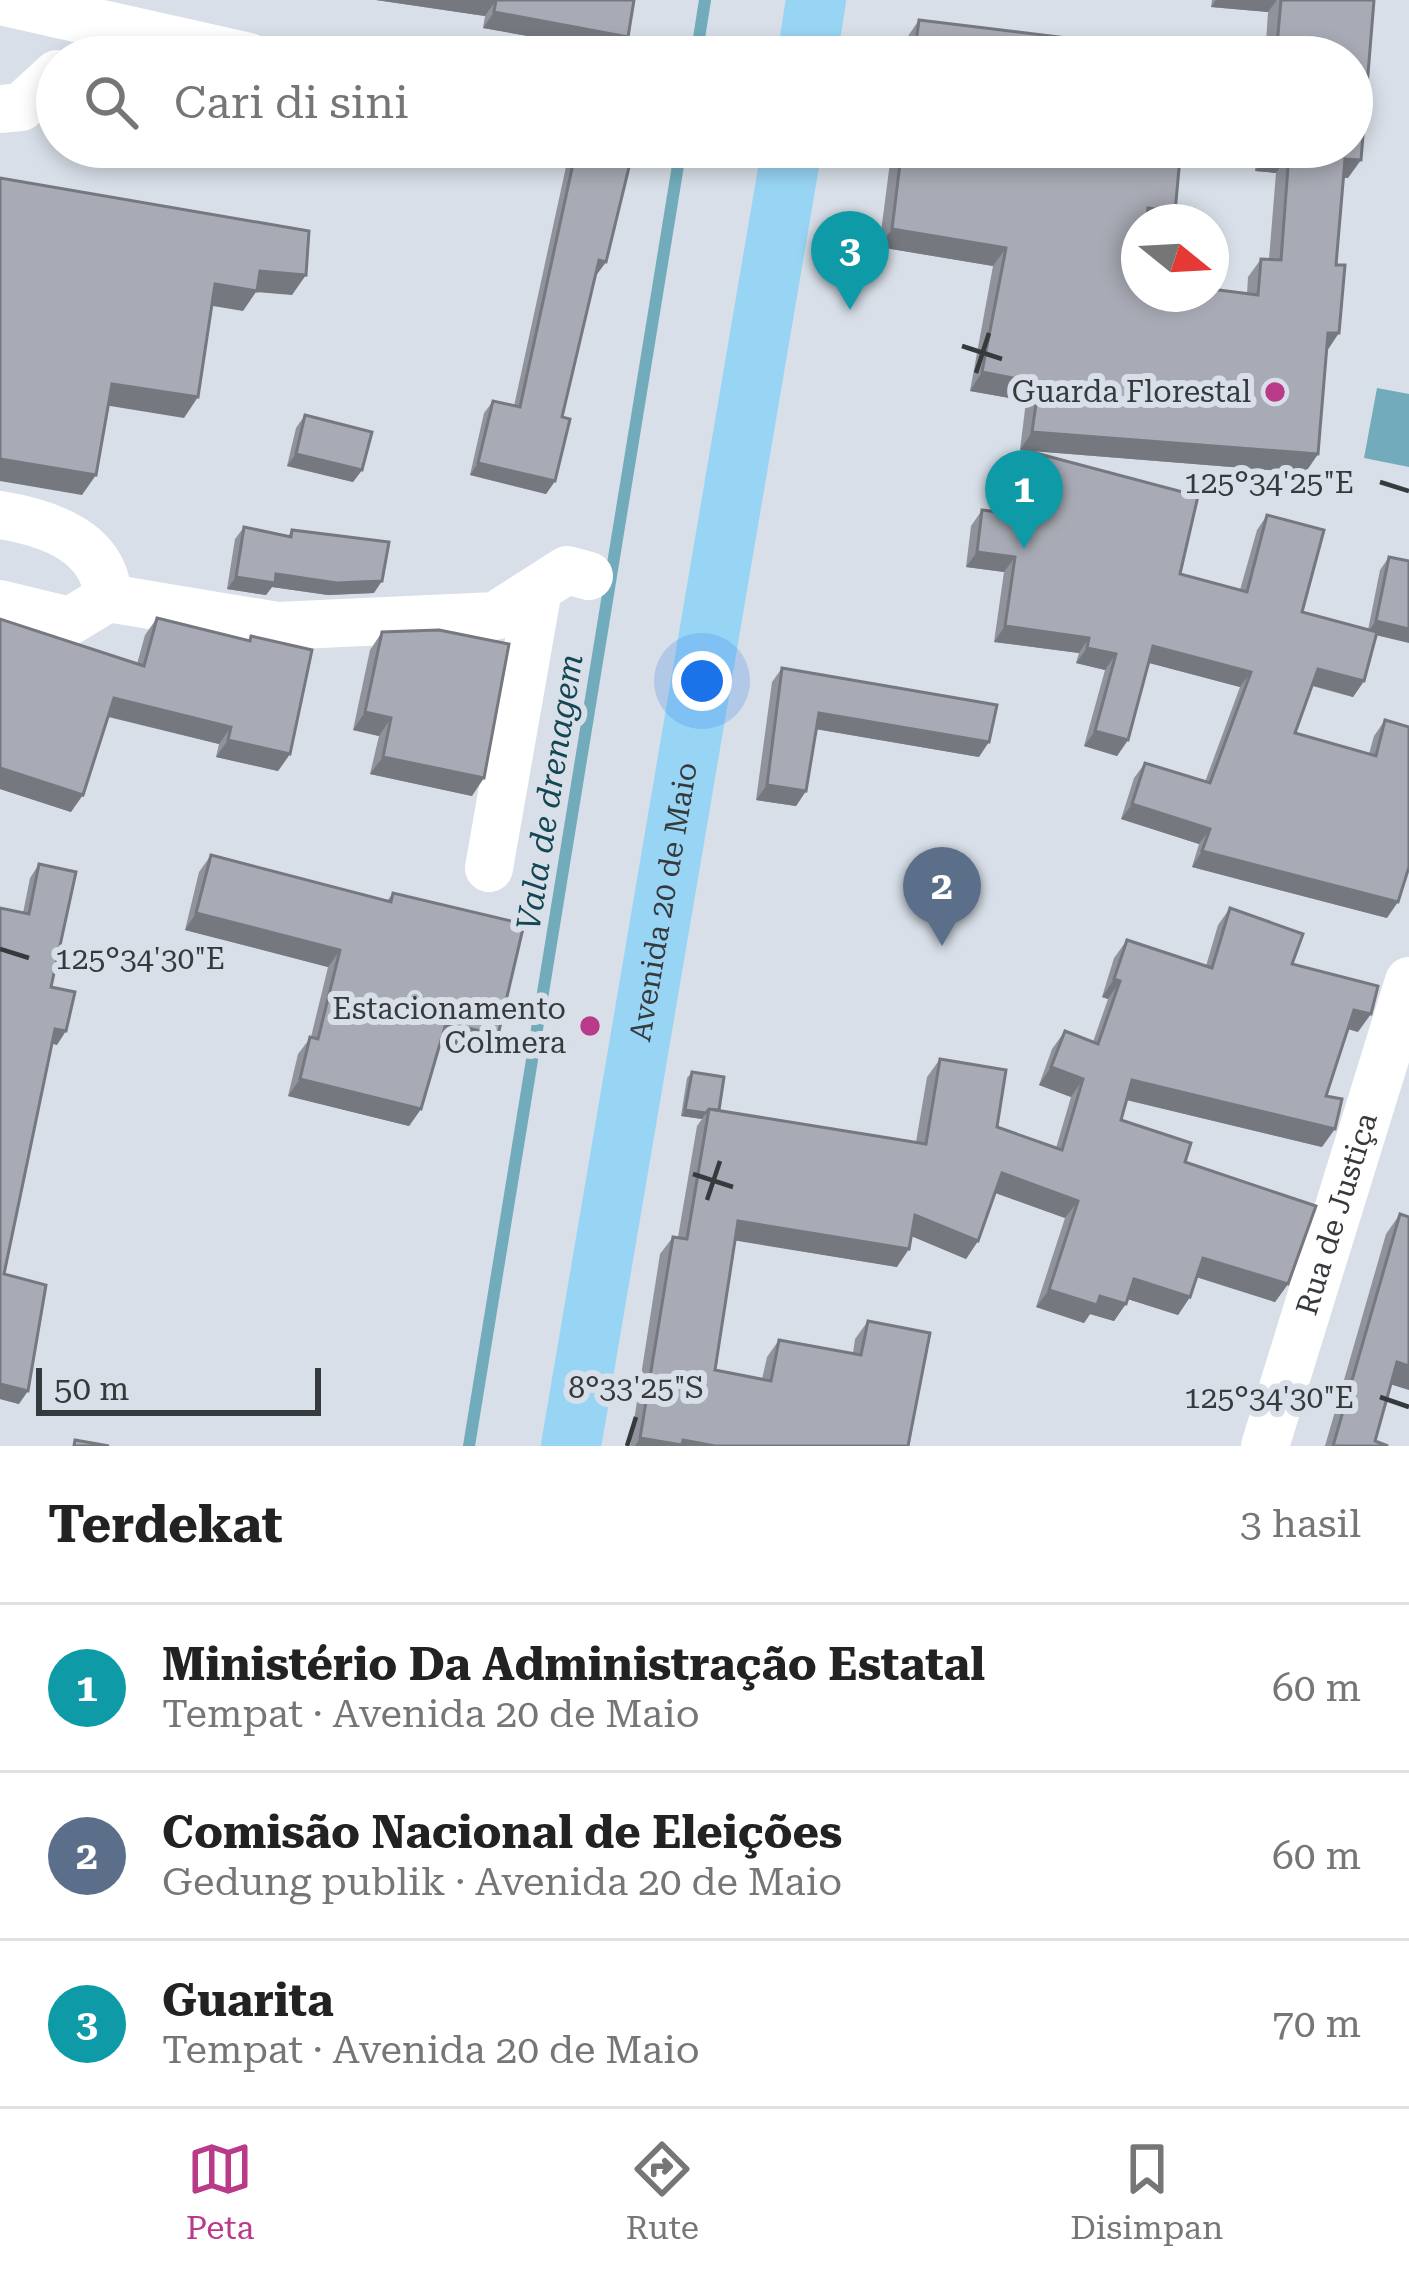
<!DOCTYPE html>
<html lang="id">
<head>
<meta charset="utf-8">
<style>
  body { margin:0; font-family:"Roboto Serif",serif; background:#f6f6f6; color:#222 }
  .compass { position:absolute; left:1121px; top:204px; width:108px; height:108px; border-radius:50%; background:#fff; box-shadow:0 6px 18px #0003; rotate:108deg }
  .scale { position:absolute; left:36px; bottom:30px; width:285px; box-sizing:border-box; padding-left:12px; border:6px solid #373a3d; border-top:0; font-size:33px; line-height:42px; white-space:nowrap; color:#373a3d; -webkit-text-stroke:9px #d8dfe8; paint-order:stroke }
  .you { position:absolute; left:702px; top:681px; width:42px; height:42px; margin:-30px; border:9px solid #fff; border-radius:50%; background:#1a73e8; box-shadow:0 0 0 18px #1a73e833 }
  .badge { display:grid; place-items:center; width:78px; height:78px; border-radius:50%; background:#b83a88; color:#fff; font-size:39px; font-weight:700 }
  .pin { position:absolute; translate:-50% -99px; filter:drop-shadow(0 3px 6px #0008) }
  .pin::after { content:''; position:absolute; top:63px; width:42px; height:36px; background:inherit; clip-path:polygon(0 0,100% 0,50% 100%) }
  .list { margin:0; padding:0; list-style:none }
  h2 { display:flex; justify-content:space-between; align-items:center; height:156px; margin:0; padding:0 48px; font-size:51px }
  h2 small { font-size:39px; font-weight:400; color:#767676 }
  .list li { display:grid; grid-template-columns:78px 1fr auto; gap:36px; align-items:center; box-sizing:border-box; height:168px; padding:0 48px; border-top:3px solid #e0e0e0 }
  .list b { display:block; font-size:45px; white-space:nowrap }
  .list p { margin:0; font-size:39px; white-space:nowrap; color:#767676 }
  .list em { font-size:39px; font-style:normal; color:#767676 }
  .icon { flex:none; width:66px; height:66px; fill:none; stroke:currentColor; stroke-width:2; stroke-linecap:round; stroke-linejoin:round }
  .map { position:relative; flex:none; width:1409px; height:1446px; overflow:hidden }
  .search { position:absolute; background:#fff; box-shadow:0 6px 18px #0003; left:36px; right:36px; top:36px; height:132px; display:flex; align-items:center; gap:30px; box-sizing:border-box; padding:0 42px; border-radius:66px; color:#767676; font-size:45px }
  .sheet { height:660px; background:#fff }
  nav { display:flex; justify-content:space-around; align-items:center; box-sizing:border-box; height:168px; border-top:3px solid #e0e0e0; background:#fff; font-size:33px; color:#767676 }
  nav a { display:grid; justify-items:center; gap:6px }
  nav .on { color:#b83a88 }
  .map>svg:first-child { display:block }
  .water { fill:#72acbc }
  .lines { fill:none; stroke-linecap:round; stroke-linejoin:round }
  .stream { stroke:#72acbc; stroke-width:12 }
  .minor { stroke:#fff; stroke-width:48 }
  .major { stroke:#98d5f5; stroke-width:60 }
  .wall { fill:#90939c }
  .shaded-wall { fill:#76787f }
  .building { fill:#a8abb5; stroke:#76787f; stroke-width:3 }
  .ticks { fill:none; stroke:#373a3d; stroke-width:4.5 }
  .poi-dot { fill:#b83a88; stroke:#d8dfe8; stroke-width:4.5 }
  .labels { text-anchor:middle; stroke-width:12; stroke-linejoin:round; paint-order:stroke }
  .poi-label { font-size:30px; fill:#373a3d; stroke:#d8dfe8; text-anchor:end }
  .street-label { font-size:30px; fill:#373a3d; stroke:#d8dfe8 }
  .water-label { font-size:33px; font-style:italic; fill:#144754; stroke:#d8dfe8 }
  .ticks-label { font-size:30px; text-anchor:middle; fill:#373a3d; stroke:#d8dfe8; stroke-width:12; stroke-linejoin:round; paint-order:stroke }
</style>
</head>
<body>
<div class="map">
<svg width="1409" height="1446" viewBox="0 0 1409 1446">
  <rect width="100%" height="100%" fill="#d8dfe8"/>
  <!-- water -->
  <polygon class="water" points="1377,388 1409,394 1409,467 1364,458"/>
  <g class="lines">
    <!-- stream -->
    <g class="stream">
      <polyline points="696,57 705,0"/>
      <polyline points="469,1446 681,147"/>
    </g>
    <!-- minor -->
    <g class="minor">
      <polyline points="0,1 249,57"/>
      <polyline points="0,109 21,107 57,74"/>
      <path d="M0,515C49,523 105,542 108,598L70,621L0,604"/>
      <polyline points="108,598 277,626 495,616 567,570 589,576"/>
      <polyline points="489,868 538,589"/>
      <path id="s1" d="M1265,1446L1409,981"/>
    </g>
    <!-- major -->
    <g class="major">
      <polyline points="807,57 816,0"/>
      <path id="s2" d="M571,1446L792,147"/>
    </g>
  </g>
  <!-- wall -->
  <g class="wall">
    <polygon points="376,0 634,0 628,37 617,52 483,28 485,16"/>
    <polygon points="1212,0 1374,0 1348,178 1343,178 1318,454 1305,473 1020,450 1026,401 970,391 993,266 879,247 892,147 1181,147 1175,212 1168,222 1139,222 1135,277 1247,294 1248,277 1261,259 1269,259 1276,173 1255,171 1257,147 1352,147 1352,57 1265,57 1268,12 1211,7"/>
    <polygon points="919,20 1190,57 903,57 906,39"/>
    <polygon points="576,150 606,262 597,274 596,274 562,417 555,481 546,494 470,475 484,413 493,401 514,406 567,162"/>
    <polygon points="305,415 362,470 353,482 287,466 296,428"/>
    <polygon points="1028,451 1180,574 1240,590 1257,530 1267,515 1302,612 1368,630 1380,570 1389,557 1376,635 1364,681 1353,697 1312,686 1295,733 1369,754 1374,736 1385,720 1387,918 1192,867 1199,844 1121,819 1134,778 1145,763 1205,782 1240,687 1149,663 1128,740 1117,756 1084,746 1105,670 1076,663 1079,653 994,642 1004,572 966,567 971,526 982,510 1011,514 1017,466"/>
    <polygon points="244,527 288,536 292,530 374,593 328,595 272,587 266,595 227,589 235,539"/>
    <polygon points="157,618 248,641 251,636 290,754 278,771 216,757 219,744 108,717 71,812 0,789 137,664 145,635"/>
    <polygon points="382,632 472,796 370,774 379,736 353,730 370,650"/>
    <polygon points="782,668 979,757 817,729 806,791 796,806 756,800 772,682"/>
    <polygon points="211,855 387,901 393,893 498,1035 486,1052 441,1041 421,1109 409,1126 288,1096 298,1054 311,1037 328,967 185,930 199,872"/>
    <polygon points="39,864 57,1045 52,1043 4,1274 19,1404 0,1399 0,908 23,913 30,878"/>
    <polygon points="1230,908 1292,964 1358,1032 1348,1029 1326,1096 1322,1147 1126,1100 1121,1120 1185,1162 1288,1284 1275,1302 1196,1277 1190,1297 1178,1315 1128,1299 1114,1321 1090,1314 1084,1323 1036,1307 1065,1218 995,1193 978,1241 966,1259 911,1236 897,1267 735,1240 715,1370 762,1379 767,1357 779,1340 853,1353 855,1339 868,1321 908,1446 630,1446 660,1254 673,1237 678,1237 697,1126 702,1119 681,1116 687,1078 692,1072 719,1110 916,1142 927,1077 940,1059 997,1127 1056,1148 1071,1097 1039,1085 1052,1049 1065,1031 1093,1042 1108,999 1102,997 1114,958 1127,940 1206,966 1218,925"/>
    <polygon points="1400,1214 1391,1385 1375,1441 1388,1446 1325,1446 1386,1234"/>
  </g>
  <!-- shaded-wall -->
  <g class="shaded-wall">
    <polygon points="376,0 496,0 485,16"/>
    <polygon points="1216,0 1277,0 1268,12 1211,7"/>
    <polygon points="494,12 628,37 617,52 483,28"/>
    <polygon points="1268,153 1289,154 1276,173 1255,171"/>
    <polygon points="1345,159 1361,160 1348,178 1332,177"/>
    <polygon points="1148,208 1175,212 1168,222 1139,222"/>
    <polygon points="892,229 1006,248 993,266 879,247"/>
    <polygon points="599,260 606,262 597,274 590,273"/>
    <polygon points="260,271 306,275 292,295 256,292 243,311 201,304 215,284"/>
    <polygon points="1328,333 1339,333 1327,351"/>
    <polygon points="982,372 1039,383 1026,401 970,391"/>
    <polygon points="112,384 198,397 184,418 98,404"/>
    <polygon points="1032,432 1318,454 1305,473 1020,450"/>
    <polygon points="296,454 362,470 353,482 287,466"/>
    <polygon points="0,459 96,475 82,495 0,481"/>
    <polygon points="478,463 555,481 546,494 470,475"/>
    <polygon points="977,552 1015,557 1004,572 966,567"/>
    <polygon points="276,574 382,581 374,593 328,595 272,587 266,595 227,589 236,577"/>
    <polygon points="1376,621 1409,629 1409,643 1367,633"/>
    <polygon points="1005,626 1089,638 1079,653 994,642"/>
    <polygon points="1153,646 1251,672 1240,687 1142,661"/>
    <polygon points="1087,648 1116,654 1105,670 1076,663"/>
    <polygon points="1318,669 1364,681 1353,697 1308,684"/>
    <polygon points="114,698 231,727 219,744 102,715"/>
    <polygon points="365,712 391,718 379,736 353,730"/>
    <polygon points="819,713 989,742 979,757 809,728"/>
    <polygon points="1095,731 1128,740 1117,756 1084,746"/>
    <polygon points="228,740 290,754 278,771 216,757"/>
    <polygon points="383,757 484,778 472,796 370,774"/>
    <polygon points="0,768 83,795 71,812 0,789"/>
    <polygon points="767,785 806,791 796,806 756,800"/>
    <polygon points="1132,804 1210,829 1199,844 1121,819"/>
    <polygon points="1202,851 1398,902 1387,918 1192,867"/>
    <polygon points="196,913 340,950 328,967 185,930"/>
    <polygon points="1114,979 1120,981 1108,999 1102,997"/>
    <polygon points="1354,1010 1371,1014 1358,1032 1342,1027"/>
    <polygon points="446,1023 498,1035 486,1052 434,1039"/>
    <polygon points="55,1029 66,1031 57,1045 46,1042"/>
    <polygon points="1051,1067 1083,1079 1071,1097 1039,1085"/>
    <polygon points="300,1079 421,1109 409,1126 288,1096"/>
    <polygon points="1132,1080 1335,1129 1322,1147 1119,1098"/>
    <polygon points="685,1110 706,1113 702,1119 681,1116"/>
    <polygon points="1002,1173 1078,1201 1065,1218 990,1191"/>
    <polygon points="915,1215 978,1241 966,1259 902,1232"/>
    <polygon points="738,1221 909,1249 897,1267 726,1239"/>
    <polygon points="1203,1258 1288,1284 1275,1302 1190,1275"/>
    <polygon points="1134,1279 1190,1297 1178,1315 1121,1297"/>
    <polygon points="1049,1290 1100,1296 1126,1304 1114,1321 1090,1314 1084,1323 1036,1307"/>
    <polygon points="1397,1362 1409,1366 1409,1390 1383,1382"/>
    <polygon points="0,1384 28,1391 19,1404 0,1399"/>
    <polygon points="640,1438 683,1440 715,1446 635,1446"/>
  </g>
  <!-- building -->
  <g class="building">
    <polygon points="493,0 634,0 628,37 494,12 496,0"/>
    <polygon points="1281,0 1374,0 1361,160 1345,159 1336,265 1345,265 1339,333 1328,333 1318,454 1032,432 1039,383 982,372 1006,248 892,229 902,147 1181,147 1175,212 1148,208 1146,222 1139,222 1139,255 1135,277 1139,278 1139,294 1211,294 1211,289 1258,295 1261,259 1281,260 1289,154 1268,153 1269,147 1352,147 1352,57 1276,57"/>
    <polygon points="919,20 1190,53 1190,57 914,57"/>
    <polygon points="576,150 630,163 606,262 599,260 562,417 570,419 555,481 478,463 493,401 520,407"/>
    <polygon points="0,178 309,231 306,275 260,271 257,291 215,284 198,397 112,384 96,475 0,459"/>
    <polygon points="305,415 372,432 362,470 296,454"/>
    <polygon points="1028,451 1198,496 1180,574 1247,592 1267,515 1324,530 1302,612 1377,632 1364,681 1318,669 1295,733 1376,756 1385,720 1409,727 1409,867 1398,902 1202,851 1210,829 1132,804 1145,763 1210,783 1251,672 1153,646 1128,740 1095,731 1116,654 1087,648 1089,638 1005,626 1015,557 977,552 982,510 1020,515"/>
    <polygon points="244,527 291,537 292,530 389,542 382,581 337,583 276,574 275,583 236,577"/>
    <polygon points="1389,557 1409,561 1409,629 1376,621"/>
    <polygon points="157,618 250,641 251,636 312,650 290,754 228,740 231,727 114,698 83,795 0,768 0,619 144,666"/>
    <polygon points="439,630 509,644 484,778 383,757 391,718 365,712 382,632"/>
    <polygon points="782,668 997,705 989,742 819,713 806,791 767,785"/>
    <polygon points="211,855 391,902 393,893 524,924 498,1035 446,1023 421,1109 300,1079 310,1037 318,1039 340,950 196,913"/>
    <polygon points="39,864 76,872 51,987 75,992 66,1031 55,1029 4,1274 46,1285 28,1391 0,1384 0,908 29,914"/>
    <polygon points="1230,908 1303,934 1292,964 1378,986 1371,1014 1354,1010 1326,1096 1342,1099 1335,1129 1132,1080 1121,1120 1191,1143 1185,1162 1316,1206 1288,1284 1203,1258 1190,1297 1134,1279 1126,1304 1100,1296 1097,1305 1049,1290 1078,1201 1002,1173 978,1241 915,1215 909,1249 738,1221 715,1370 771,1381 779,1340 861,1355 868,1321 930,1333 908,1446 715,1446 683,1440 682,1445 640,1438 673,1237 687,1239 709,1109 926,1144 940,1059 1006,1070 997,1127 1062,1150 1083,1079 1051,1067 1065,1031 1098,1044 1120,981 1114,979 1127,940 1212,968"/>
    <polygon points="692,1072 724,1077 719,1110 709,1109 706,1113 685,1110"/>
    <polygon points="1400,1214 1409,1217 1409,1366 1397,1362 1375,1441 1388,1446 1333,1446"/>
    <polygon points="75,1440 109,1446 74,1446"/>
  </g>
  <!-- ticks -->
  <path class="ticks" d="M962,346L1002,359M976,373L989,333M1380,482L1409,491M0,949L29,958M693,1174L733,1187M707,1200L720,1161M1380,1397L1409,1407M627,1446L636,1417"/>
  <!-- markers -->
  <g class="poi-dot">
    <circle cx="1275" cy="392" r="12"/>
    <circle cx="590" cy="1026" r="12"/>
  </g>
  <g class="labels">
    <!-- poi labels -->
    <g class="poi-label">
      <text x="1251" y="402">Guarda Florestal</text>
      <text x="566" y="1019">Estacionamento<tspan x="566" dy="34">Colmera</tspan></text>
    </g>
    <!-- street labels -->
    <g class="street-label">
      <text dy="10" stroke="none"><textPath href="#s2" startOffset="552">Avenida 20 de Maio</textPath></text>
      <text dy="10" stroke="none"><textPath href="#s1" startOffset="243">Rua de Justiça</textPath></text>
    </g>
    <!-- water labels -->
    <g class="water-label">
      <text transform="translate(549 792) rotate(-81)" y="12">Vala de drenagem</text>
    </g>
  </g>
  <g class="ticks-label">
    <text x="1269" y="493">125°34'25"E</text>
    <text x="140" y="969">125°34'30"E</text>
    <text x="636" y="1398">8°33'25"S</text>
    <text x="1269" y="1408">125°34'30"E</text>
  </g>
</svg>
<svg class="compass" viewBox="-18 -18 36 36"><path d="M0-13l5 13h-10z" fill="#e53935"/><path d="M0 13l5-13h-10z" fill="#767676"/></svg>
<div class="scale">50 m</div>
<div class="you"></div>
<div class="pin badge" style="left:1024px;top:549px;background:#0f9aa8">1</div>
<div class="pin badge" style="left:942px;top:946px;background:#5c6f8a">2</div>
<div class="pin badge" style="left:850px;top:310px;background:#0f9aa8">3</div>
<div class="search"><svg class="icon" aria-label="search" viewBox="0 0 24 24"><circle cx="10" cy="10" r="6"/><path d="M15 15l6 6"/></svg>Cari di sini</div>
</div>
<section class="sheet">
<h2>Terdekat<small>3 hasil</small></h2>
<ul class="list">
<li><span class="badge" style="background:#0f9aa8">1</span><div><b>Ministério Da Administração Estatal</b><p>Tempat · Avenida 20 de Maio</p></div><em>60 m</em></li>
<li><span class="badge" style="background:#5c6f8a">2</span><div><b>Comisão Nacional de Eleições</b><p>Gedung publik · Avenida 20 de Maio</p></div><em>60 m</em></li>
<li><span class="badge" style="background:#0f9aa8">3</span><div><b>Guarita</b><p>Tempat · Avenida 20 de Maio</p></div><em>70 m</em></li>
</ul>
</section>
<nav>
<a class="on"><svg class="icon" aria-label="map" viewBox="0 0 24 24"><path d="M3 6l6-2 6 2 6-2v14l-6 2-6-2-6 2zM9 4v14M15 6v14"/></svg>Peta</a>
<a><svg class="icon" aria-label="directions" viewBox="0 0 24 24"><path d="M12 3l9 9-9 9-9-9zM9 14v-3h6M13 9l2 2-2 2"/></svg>Rute</a>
<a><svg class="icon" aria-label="saved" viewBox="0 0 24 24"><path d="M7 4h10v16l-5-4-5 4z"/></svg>Disimpan</a>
</nav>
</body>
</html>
